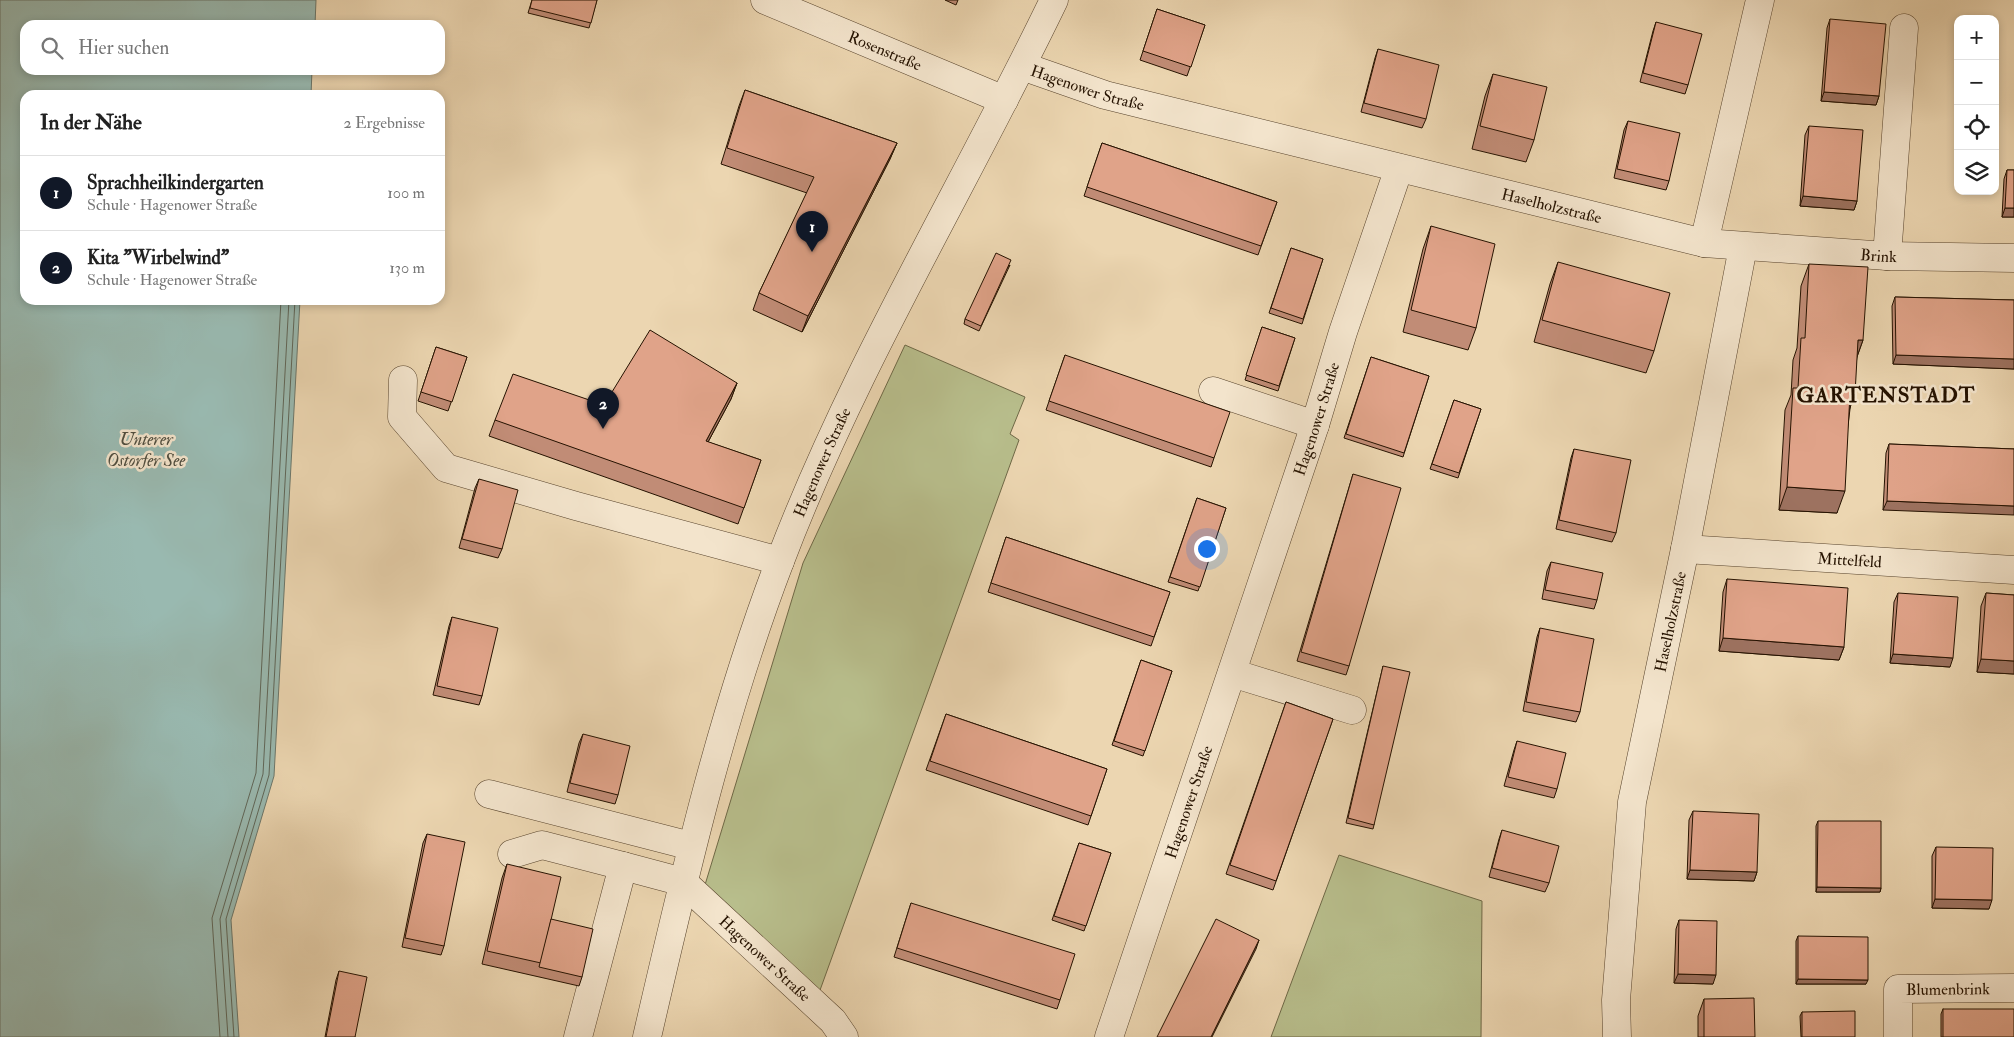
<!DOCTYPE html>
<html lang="de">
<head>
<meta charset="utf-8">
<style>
  body { margin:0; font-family:"IM FELL Double Pica",serif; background:#f6f6f6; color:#222 }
  .controls { position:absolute; right:15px; top:15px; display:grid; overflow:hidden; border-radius:10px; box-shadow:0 2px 8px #0003 }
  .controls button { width:45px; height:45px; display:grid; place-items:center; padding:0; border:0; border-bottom:1px solid #e0e0e0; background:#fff; color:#222; font:25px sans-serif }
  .you { position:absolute; left:1206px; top:548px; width:18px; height:18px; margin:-12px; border:4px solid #fff; border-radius:50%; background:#1a73e8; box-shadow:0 0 0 8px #1a73e833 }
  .badge { display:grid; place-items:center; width:32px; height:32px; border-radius:50%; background:#111827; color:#fff; font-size:16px; font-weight:700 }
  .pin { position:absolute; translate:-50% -41px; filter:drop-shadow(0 1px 2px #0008) }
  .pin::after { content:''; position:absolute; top:26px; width:18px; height:15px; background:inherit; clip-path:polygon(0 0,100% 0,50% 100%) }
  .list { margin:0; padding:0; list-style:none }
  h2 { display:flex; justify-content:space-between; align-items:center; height:65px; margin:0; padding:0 20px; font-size:21px }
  h2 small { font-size:16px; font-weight:400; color:#767676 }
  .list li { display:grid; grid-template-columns:32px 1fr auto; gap:15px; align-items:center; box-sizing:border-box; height:75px; padding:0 20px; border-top:1px solid #e0e0e0 }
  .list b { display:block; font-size:19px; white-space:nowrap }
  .list p { margin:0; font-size:16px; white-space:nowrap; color:#767676 }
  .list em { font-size:16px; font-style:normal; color:#767676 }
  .icon { flex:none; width:28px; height:28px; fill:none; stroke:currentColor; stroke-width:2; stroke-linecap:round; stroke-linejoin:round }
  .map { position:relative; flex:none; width:2014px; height:1037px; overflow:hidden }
  .search { position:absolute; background:#fff; box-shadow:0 2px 8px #0003; left:20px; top:20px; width:425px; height:55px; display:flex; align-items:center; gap:12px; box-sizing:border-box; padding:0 18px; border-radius:15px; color:#767676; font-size:19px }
  .panel { position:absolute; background:#fff; box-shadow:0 2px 8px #0003; left:20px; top:90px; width:425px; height:215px; border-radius:15px }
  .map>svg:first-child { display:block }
  .green { fill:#b8be8c; stroke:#6e6846 }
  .water { fill:#99b9b0; stroke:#6b766a }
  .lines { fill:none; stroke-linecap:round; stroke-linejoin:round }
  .shore { stroke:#5f6658; stroke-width:1 }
  .minor-casing { stroke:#57432c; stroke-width:29 }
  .minor { stroke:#f3e4cc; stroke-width:28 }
  .wall { fill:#c18c76; stroke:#251200 }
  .shaded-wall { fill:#9d7260; stroke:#251200 }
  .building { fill:#e0a389; stroke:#251200 }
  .labels { text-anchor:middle; stroke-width:5; stroke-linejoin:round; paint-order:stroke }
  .street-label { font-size:16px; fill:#251200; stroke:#f3e4cc }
  .water-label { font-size:18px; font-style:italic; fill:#4e4c3e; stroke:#f3e4cc }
  .district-label { font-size:21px; font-weight:bold; letter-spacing:1px; fill:#251200; stroke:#f3e4cc }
</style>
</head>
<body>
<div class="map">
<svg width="2014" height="1037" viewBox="0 0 2014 1037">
  <rect width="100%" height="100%" fill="#ecd6b1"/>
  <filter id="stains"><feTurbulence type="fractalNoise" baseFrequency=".004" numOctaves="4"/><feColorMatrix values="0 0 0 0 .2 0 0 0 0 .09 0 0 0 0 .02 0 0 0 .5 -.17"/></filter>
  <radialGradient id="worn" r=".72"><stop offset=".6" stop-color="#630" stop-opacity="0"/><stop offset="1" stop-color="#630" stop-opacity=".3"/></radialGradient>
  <!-- green -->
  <g class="green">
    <polygon points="905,345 1025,397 1010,434 1019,440 815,1004 701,898 803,563"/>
    <polygon points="1339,855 1482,901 1481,1037 1271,1037"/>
  </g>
  <!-- water -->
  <polygon class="water" points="0,0 316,0 315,25 25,25 25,70 312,70 311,95 25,95 25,300 300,300 274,776 231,920 239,1037 0,1037"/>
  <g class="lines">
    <!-- shore -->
    <g class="shore">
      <polyline points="220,1037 212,918 256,773 281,300"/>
      <polyline points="228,1037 220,919 263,774 289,300"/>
      <polyline points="234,1037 226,919 269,775 295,300"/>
    </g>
    <!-- minor casing -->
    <g class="minor-casing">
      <g id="minor">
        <path id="s1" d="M765,0L1004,100"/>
        <path id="s2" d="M1022,66L1105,95L1704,243L1887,256L2014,258"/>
        <polyline points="1704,243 1760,0"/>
        <polyline points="1887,256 1904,28"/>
        <polyline points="403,380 402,417 446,468 576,506 780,561"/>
        <polyline points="1213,391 1315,425"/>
        <path id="s3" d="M1685,549L2014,570"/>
        <polyline points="1232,673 1352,710"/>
        <polyline points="489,794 691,846"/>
        <polyline points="512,854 542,845 623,866"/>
        <path id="s4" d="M578,1037L623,866L683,882L833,1021L844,1037"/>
        <path id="s5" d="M647,1037C684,877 721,715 780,561C854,366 964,187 1054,0"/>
        <path id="s6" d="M1109,1037L1315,425L1343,332L1399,168"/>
        <path id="s7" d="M1617,1037L1616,1000L1632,802L1685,549L1743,247"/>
        <path id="s8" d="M1898,1037V989L2014,988"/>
      </g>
    </g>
    <!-- minor -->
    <use href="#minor" class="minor"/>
  </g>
  <!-- wall -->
  <g class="wall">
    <polygon points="532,0 597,0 589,28 528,13"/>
    <polygon points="945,0 958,0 956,5"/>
    <polygon points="1157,9 1205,25 1187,76 1140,60"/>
    <polygon points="1830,19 1879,96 1876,105 1821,101 1827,28"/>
    <polygon points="1656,22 1688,85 1685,94 1640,82 1653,31"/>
    <polygon points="1378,49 1426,119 1422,128 1361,112 1375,58"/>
    <polygon points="1493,74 1534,140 1526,162 1472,149 1485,96"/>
    <polygon points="745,90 897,143 890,159 802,332 753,310 759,293 807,193 721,164 739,106"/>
    <polygon points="1628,121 1669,181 1666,190 1614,178 1624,130"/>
    <polygon points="1809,126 1857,201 1854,210 1800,206 1805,135"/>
    <polygon points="1102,143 1277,202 1258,255 1084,196"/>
    <polygon points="2007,170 2014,170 2014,217 2002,217 2004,179"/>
    <polygon points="1431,226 1476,328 1468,350 1403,332 1423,249"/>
    <polygon points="1291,248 1323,259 1302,324 1269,313"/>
    <polygon points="1558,262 1654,351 1646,373 1534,342 1550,284"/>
    <polygon points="1809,264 1863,340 1857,357 1850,409 1837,513 1779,510 1785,410 1791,395 1793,360 1797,348 1801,286"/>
    <polygon points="1010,265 979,331 964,324 965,319"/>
    <polygon points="1895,297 2014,300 2014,369 1893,364 1892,306"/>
    <polygon points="1262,327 1295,338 1278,391 1245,380"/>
    <polygon points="436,347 467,357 448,411 418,401"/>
    <polygon points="1065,355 1214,458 1211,467 1046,410"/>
    <polygon points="1371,357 1429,376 1403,457 1344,438"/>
    <polygon points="737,383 731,399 708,442 761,460 738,524 489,436 495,420 604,405"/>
    <polygon points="1454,400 1481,409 1458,478 1430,469"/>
    <polygon points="1889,444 2014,449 1883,510 1886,453"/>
    <polygon points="1574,449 1616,533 1612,542 1556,529 1571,458"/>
    <polygon points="1353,474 1349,666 1346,675 1297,661"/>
    <polygon points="479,479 502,549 498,558 459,548 475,488"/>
    <polygon points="1197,498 1226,508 1198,591 1168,582"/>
    <polygon points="1006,537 1170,592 1151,646 988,592"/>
    <polygon points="1551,562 1597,600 1594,609 1542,599 1547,571"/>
    <polygon points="1727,579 1844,647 1839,660 1719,651 1723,592"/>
    <polygon points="1898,593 1950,667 1890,663 1894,602"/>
    <polygon points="1986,593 2014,595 2014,674 1977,672 1981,606"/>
    <polygon points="452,617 482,696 479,705 433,695 449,626"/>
    <polygon points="1540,628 1580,712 1576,722 1523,711 1537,637"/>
    <polygon points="1141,660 1172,671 1143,756 1112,745"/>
    <polygon points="1383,666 1374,825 1373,829 1346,823"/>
    <polygon points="1286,702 1333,719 1273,890 1226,874"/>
    <polygon points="946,714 1107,769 1088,825 926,770"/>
    <polygon points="583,734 618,795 615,804 567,792 579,743"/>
    <polygon points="1517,741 1557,789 1554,798 1504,786 1514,750"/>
    <polygon points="1693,811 1757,872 1754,881 1687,879 1689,820"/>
    <polygon points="1818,821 1881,888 1880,892 1816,892 1816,826"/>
    <polygon points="1502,830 1549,883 1545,892 1489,877 1499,839"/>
    <polygon points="427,834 444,946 441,955 402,947 423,843"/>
    <polygon points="1079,843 1111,853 1084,931 1052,920"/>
    <polygon points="1936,847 1989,909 1932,908 1932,856"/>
    <polygon points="507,864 551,919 582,977 579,986 482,964 502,878"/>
    <polygon points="911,903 1060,1000 1057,1009 894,957"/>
    <polygon points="1679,920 1713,984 1674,983 1676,929"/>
    <polygon points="1798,936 1866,984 1796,984 1796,941"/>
    <polygon points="339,971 355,1037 325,1037 336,980"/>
    <polygon points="1704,999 1755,1037 1698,1037 1698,1016"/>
    <polygon points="1943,1009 2014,1037 1941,1037 1941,1014"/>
    <polygon points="1802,1012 1855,1037 1801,1037 1800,1016"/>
  </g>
  <!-- shaded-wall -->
  <g class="shaded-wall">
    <polygon points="1824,92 1879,96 1876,105 1821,101"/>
    <polygon points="897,143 890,159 802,332 808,316"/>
    <polygon points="1803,196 1857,201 1854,210 1800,206"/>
    <polygon points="2005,208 2014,208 2014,217 2002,217"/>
    <polygon points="1858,340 1863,340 1855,362"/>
    <polygon points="1896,355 2014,359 2014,369 1893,364"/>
    <polygon points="737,383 731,399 700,457 706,441"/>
    <polygon points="1850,393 1855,394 1847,416"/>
    <polygon points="1787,487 1845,491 1837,513 1779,510"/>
    <polygon points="1887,501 2014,506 2014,515 1883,510"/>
    <polygon points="1723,638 1844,647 1839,660 1719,651"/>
    <polygon points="1893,654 1953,658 1950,667 1890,663"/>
    <polygon points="1981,659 2014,661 2014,674 1977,672"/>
    <polygon points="1690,870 1757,872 1754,881 1687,879"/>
    <polygon points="1817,887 1881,888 1880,892 1816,892"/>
    <polygon points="1935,899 1992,900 1989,909 1932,908"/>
    <polygon points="1259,940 1256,949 1212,1037 1211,1037"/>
    <polygon points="1678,974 1716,975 1713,984 1674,983"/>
    <polygon points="1798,979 1868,980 1866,984 1796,984"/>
  </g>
  <!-- building -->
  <g class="building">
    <polygon points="532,0 597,0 591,23 530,8"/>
    <polygon points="1157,9 1205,25 1191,67 1143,51"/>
    <polygon points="1830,19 1886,24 1879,96 1824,92"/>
    <polygon points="1656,22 1702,34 1688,85 1643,73"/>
    <polygon points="1378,49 1439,65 1426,119 1364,103"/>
    <polygon points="1493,74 1547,87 1534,140 1480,126"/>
    <polygon points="745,90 897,143 808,316 759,293 814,177 727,148"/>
    <polygon points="1628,121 1680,133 1669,181 1617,169"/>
    <polygon points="1809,126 1863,130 1857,201 1803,196"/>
    <polygon points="1102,143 1277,202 1261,246 1087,187"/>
    <polygon points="2007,170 2014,170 2014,208 2005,208"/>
    <polygon points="1431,226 1495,244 1476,328 1411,310"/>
    <polygon points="1291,248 1323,259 1303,319 1271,308"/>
    <polygon points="996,253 1011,260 981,326 965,319"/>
    <polygon points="1558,262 1670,293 1654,351 1542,320"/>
    <polygon points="1809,264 1868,267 1863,340 1858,340 1855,394 1850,393 1845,491 1787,487 1793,388 1798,388 1801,338 1805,338"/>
    <polygon points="1895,297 2014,300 2014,359 1896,355"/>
    <polygon points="1262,327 1295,338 1279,386 1246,375"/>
    <polygon points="650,330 737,383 706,441 761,460 744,508 495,420 513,374 604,405"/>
    <polygon points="436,347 467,357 452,402 421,392"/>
    <polygon points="1065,355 1230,412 1214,458 1049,401"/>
    <polygon points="1371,357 1429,376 1404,453 1346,434"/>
    <polygon points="1454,400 1481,409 1459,473 1432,464"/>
    <polygon points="1889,444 2014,449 2014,506 1887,501"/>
    <polygon points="1574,449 1631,460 1616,533 1559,520"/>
    <polygon points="1353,474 1401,488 1349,666 1301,652"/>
    <polygon points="479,479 518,490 502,549 462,539"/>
    <polygon points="1197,498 1226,508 1200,587 1170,577"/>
    <polygon points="1006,537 1170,592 1154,637 991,583"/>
    <polygon points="1551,562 1603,573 1597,600 1545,590"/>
    <polygon points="1727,579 1848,588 1844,647 1723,638"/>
    <polygon points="1898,593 1958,597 1953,658 1893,654"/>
    <polygon points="1986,593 2014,595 2014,661 1981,659"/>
    <polygon points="452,617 498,628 482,696 437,686"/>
    <polygon points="1540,628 1594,639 1580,712 1526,702"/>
    <polygon points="1141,660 1172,671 1145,751 1114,741"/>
    <polygon points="1383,666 1410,672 1374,825 1348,818"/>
    <polygon points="1286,702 1333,719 1276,881 1230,865"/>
    <polygon points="946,714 1107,769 1091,816 930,761"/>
    <polygon points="583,734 630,746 618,795 570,783"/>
    <polygon points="1517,741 1566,753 1557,789 1508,777"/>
    <polygon points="1693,811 1759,814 1757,872 1690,870"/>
    <polygon points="1818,821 1881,821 1881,888 1817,887"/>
    <polygon points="1502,830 1559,846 1549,883 1492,868"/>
    <polygon points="427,834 465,842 444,946 405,938"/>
    <polygon points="1079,843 1111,853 1086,926 1054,916"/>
    <polygon points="1936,847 1993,848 1992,900 1935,899"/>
    <polygon points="507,864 561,877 541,963 487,951"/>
    <polygon points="911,903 1075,954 1060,1000 897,948"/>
    <polygon points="551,919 593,929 582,977 539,967"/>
    <polygon points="1216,919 1259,940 1211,1037 1157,1037"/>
    <polygon points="1679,920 1717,921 1716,975 1678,974"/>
    <polygon points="1798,936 1868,937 1868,980 1798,979"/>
    <polygon points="339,971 367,977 355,1037 326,1037"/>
    <polygon points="1754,998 1755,1037 1704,1037 1704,999"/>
    <rect x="1943" y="1009" width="71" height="28"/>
    <polygon points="1855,1011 1855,1037 1802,1037 1802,1012"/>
  </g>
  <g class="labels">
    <!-- street labels -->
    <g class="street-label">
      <text dy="6" stroke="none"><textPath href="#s1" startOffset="130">Rosenstraße</textPath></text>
      <text dy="6" stroke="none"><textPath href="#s2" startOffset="69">Hagenower Straße</textPath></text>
      <text dy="6" stroke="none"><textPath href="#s2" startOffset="548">Haselholzstraße</textPath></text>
      <text dy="6" stroke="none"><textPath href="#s2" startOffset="880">Brink</textPath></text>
      <text dy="6" stroke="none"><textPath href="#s6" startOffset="652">Hagenower Straße</textPath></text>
      <text dy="6" stroke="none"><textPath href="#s5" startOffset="602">Hagenower Straße</textPath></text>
      <text dy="6" stroke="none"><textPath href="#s3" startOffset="165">Mittelfeld</textPath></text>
      <text dy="6" stroke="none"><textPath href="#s7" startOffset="420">Haselholzstraße</textPath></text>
      <text dy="6" stroke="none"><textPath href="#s6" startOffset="248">Hagenower Straße</textPath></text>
      <text dy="6" stroke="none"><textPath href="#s4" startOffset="351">Hagenower Straße</textPath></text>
      <text dy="6" stroke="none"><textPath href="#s8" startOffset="98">Blumenbrink</textPath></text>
    </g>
    <!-- water labels -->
    <g class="water-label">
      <text x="146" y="445">Unterer<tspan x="146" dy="21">Ostorfer See</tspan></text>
    </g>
    <!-- district labels -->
    <g class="district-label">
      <text x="1886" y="402">GARTENSTADT</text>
    </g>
  </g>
  <rect width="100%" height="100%" filter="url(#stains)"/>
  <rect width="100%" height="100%" fill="url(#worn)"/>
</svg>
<div class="controls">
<button>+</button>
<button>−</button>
<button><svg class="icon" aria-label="locate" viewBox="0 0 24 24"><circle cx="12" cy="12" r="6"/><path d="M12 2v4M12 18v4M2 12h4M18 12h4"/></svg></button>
<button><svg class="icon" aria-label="layers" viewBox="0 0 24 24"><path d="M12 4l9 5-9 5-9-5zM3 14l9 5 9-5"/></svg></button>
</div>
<div class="you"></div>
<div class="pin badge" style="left:812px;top:252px">1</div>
<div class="pin badge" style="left:603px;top:429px">2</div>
<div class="search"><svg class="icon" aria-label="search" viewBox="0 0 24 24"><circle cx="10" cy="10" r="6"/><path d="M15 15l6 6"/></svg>Hier suchen</div>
<section class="panel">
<h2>In der Nähe<small>2 Ergebnisse</small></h2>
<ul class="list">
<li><span class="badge">1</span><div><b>Sprachheilkindergarten</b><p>Schule · Hagenower Straße</p></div><em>100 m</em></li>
<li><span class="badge">2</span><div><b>Kita &quot;Wirbelwind&quot;</b><p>Schule · Hagenower Straße</p></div><em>130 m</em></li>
</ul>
</section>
</div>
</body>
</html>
